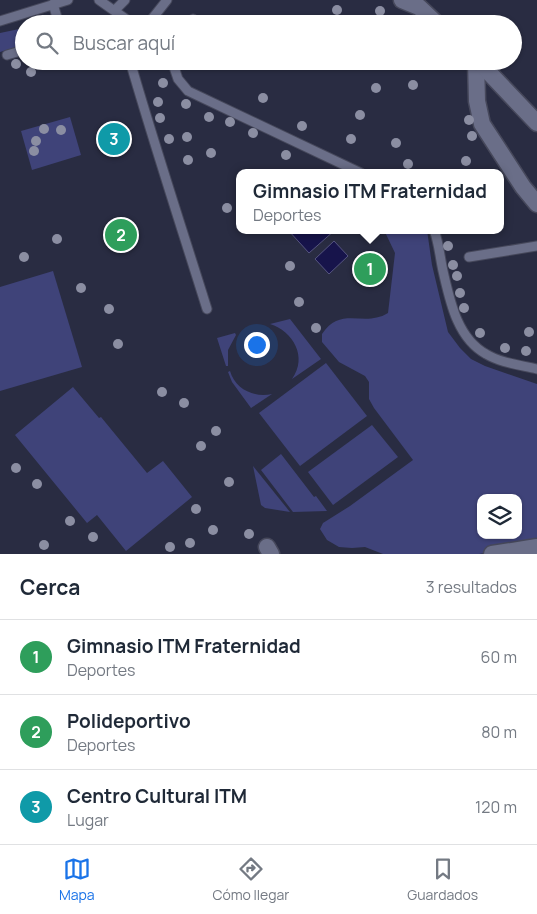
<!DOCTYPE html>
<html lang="es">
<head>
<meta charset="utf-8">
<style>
  body { margin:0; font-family:Manrope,sans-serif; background:#f6f6f7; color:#1f2937 }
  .controls { position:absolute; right:15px; bottom:15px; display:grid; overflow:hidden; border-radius:10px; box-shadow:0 1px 4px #0004 }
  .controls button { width:45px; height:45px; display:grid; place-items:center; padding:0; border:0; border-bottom:1px solid #e0e1e3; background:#fff; color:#1f2937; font:25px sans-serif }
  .you { position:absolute; left:256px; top:344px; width:18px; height:18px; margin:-12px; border:4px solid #fff; border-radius:50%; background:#1a73e8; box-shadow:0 0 0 8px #1a73e833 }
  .badge { display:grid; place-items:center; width:32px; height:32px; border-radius:50%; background:#1a73e8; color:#fff; font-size:16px; font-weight:700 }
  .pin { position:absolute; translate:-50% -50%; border:2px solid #fff; box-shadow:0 1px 5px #0006 }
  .popup { position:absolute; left:236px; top:169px; width:268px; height:65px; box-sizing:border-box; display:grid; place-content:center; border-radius:10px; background:#fff; filter:drop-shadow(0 1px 4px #0005); font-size:16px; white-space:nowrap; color:#747a83 }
  .popup b { font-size:19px; color:#1f2937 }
  .popup::after { content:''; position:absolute; left:50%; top:100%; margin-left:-10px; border:10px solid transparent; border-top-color:#fff }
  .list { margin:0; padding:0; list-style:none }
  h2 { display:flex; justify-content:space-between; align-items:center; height:65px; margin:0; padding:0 20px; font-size:21px }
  h2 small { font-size:16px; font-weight:400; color:#747a83 }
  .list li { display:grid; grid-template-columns:32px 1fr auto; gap:15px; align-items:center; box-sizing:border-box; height:75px; padding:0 20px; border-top:1px solid #e0e1e3 }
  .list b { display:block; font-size:19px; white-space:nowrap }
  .list p { margin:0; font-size:16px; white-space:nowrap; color:#747a83 }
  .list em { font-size:16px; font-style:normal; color:#747a83 }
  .icon { flex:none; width:28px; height:28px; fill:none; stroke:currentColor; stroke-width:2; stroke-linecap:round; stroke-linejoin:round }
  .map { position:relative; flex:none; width:537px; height:554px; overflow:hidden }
  .search { position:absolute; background:#fff; box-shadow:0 1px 4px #0004; left:15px; right:15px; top:15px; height:55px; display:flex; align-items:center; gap:12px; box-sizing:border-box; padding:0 18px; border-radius:28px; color:#747a83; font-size:19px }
  .sheet { height:290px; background:#fff }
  nav { display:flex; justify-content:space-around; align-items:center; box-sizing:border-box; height:70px; border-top:1px solid #e0e1e3; background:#fff; font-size:14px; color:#747a83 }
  nav a { display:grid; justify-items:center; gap:2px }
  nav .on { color:#1a73e8 }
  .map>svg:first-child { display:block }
  .green { fill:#3f4379; fill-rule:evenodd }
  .water { fill:#17144b; stroke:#565580 }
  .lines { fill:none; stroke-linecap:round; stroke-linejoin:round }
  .service-casing { stroke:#46485b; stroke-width:11 }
  .minor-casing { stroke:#46485b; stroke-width:19 }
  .service { stroke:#6a6e88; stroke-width:9 }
  .minor { stroke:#6a6e88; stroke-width:16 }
  .tree { fill:#8b8ea2 }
</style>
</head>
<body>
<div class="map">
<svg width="537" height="554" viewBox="0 0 537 554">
  <rect width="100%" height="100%" fill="#292c42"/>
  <!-- green -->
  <g class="green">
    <polygon points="24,28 24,45 0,52 0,33"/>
    <polygon points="70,117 81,155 32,170 21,131"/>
    <path d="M384,230H427L432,265L448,332L460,348L471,359L485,366L537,384V545L479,554H383L365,547L352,548L339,547L327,540L320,529L323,523L350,506L413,460L374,408L369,399V382L365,376L339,362L322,342V334C341,305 364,328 388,313L395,253ZM481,498H518V535H481Z"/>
    <polygon points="53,271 82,367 0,391 0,287"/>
    <path d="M290,319L321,359L292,379C308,357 293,331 270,324Z"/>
    <polygon points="235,333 236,335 228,350 228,366 226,366 217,338"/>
    <polygon points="326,363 367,416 300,466 259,413"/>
    <path d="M230,371C235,389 254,398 272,394L251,408L232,382L228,372Z"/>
    <polygon points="73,387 99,418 101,417 147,473 163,461 192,497 126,551 97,515 87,523 15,435"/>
    <polygon points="372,425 398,457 333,505 308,472"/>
    <polygon points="281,454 314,497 316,496 327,511 293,512 261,470"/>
    <polygon points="253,466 290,512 265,508 261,505"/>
  </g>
  <!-- water -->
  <g class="water">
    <polygon points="288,230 335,230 309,253"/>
    <polygon points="334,241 348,256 329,274 315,259"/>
  </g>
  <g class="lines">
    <!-- service casing -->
    <g class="service-casing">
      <g id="service">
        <polyline points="99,0 133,24"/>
        <polyline points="53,4 59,24"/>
        <polyline points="115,10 125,0"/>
        <polyline points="0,21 68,0"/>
        <polyline points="148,24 167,0"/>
        <polyline points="190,24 193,19"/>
        <polyline points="7,55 24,50"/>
        <path d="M130,61C154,144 181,226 207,309"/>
        <polyline points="172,61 178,79 188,91 361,173"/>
        <path d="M434,230C439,243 440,258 443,271C450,301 457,338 486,354C501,363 520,365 537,369"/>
        <polyline points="469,257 537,246"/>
      </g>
    </g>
    <!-- minor casing -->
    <g class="minor-casing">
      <g id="minor">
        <polyline points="402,0 419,7 437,24"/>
        <polyline points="476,61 477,101 482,124 523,187 537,204"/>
        <polyline points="478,61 537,123"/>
        <polyline points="267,547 271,554"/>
        <polyline points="492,554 537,547"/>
      </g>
    </g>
    <!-- service -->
    <use href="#service" class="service"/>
    <!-- minor -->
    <use href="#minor" class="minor"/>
  </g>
  <!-- trees -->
  <g class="tree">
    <circle cx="337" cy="10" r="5"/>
    <circle cx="380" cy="11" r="5"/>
    <circle cx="16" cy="64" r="5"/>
    <circle cx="31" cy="72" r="5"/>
    <circle cx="163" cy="83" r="5"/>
    <circle cx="413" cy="85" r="5"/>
    <circle cx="376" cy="88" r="5"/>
    <circle cx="263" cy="98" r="5"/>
    <circle cx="158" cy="102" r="5"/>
    <circle cx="186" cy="104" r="5"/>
    <circle cx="360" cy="115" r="5"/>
    <circle cx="209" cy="117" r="5"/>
    <circle cx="160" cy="118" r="5"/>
    <circle cx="469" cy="120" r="5"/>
    <circle cx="230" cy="122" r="5"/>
    <circle cx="302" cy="126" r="5"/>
    <circle cx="44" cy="129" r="5"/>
    <circle cx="61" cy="130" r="5"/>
    <circle cx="253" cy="133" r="5"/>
    <circle cx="472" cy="136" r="5"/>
    <circle cx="187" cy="137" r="5"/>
    <circle cx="169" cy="139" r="5"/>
    <circle cx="351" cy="139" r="5"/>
    <circle cx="36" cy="141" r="5"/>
    <circle cx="396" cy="143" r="5"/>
    <circle cx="34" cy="151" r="5"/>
    <circle cx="211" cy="153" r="5"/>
    <circle cx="286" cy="155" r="5"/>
    <circle cx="188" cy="160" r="5"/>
    <circle cx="466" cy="161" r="5"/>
    <circle cx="408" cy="164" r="5"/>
    <circle cx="227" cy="208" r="5"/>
    <circle cx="57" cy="239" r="5"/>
    <circle cx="448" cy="246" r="5"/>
    <circle cx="24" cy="257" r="5"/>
    <circle cx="453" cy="265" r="5"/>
    <circle cx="290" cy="266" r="5"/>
    <circle cx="457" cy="276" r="5"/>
    <circle cx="81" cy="288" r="5"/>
    <circle cx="460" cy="293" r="5"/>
    <circle cx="299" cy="302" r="5"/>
    <circle cx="464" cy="308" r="5"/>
    <circle cx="109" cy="309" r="5"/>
    <circle cx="316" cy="328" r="5"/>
    <circle cx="529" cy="332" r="5"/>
    <circle cx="480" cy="333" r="5"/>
    <circle cx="118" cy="344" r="5"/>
    <circle cx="505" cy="348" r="5"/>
    <circle cx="526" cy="351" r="5"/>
    <circle cx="162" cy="392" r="5"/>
    <circle cx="184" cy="403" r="5"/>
    <circle cx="216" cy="431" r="5"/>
    <circle cx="201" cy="446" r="5"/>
    <circle cx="16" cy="468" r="5"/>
    <circle cx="229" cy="482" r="5"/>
    <circle cx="37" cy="484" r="5"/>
    <circle cx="196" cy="509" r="5"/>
    <circle cx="70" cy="521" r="5"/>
    <circle cx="213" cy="530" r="5"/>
    <circle cx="249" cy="534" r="5"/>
    <circle cx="93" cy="537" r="5"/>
    <circle cx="190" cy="543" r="5"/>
    <circle cx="44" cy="545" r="5"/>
    <circle cx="170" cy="547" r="5"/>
  </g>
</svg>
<div class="controls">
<button><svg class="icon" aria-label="layers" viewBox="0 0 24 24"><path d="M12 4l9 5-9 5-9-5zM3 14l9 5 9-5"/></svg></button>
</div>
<div class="you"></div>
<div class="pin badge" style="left:370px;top:269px;background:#2e9e5b">1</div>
<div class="popup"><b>Gimnasio ITM Fraternidad</b>Deportes</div>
<div class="pin badge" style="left:121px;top:235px;background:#2e9e5b">2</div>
<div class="pin badge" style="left:114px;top:139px;background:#0f9aa8">3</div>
<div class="search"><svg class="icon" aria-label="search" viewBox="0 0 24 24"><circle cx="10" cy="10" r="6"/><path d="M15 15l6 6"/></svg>Buscar aquí</div>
</div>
<section class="sheet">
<h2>Cerca<small>3 resultados</small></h2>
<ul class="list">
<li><span class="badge" style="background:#2e9e5b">1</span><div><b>Gimnasio ITM Fraternidad</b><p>Deportes</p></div><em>60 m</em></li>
<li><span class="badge" style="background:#2e9e5b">2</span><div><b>Polideportivo</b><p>Deportes</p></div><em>80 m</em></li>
<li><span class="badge" style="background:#0f9aa8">3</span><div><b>Centro Cultural ITM</b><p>Lugar</p></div><em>120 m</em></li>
</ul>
</section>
<nav>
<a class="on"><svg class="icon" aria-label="map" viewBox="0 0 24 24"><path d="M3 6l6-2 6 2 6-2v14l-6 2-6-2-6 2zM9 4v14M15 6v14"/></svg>Mapa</a>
<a><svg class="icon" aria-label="directions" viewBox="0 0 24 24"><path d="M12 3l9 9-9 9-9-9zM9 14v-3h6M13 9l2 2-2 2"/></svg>Cómo llegar</a>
<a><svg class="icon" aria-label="saved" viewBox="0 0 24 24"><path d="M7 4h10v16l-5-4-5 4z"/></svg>Guardados</a>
</nav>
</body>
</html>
